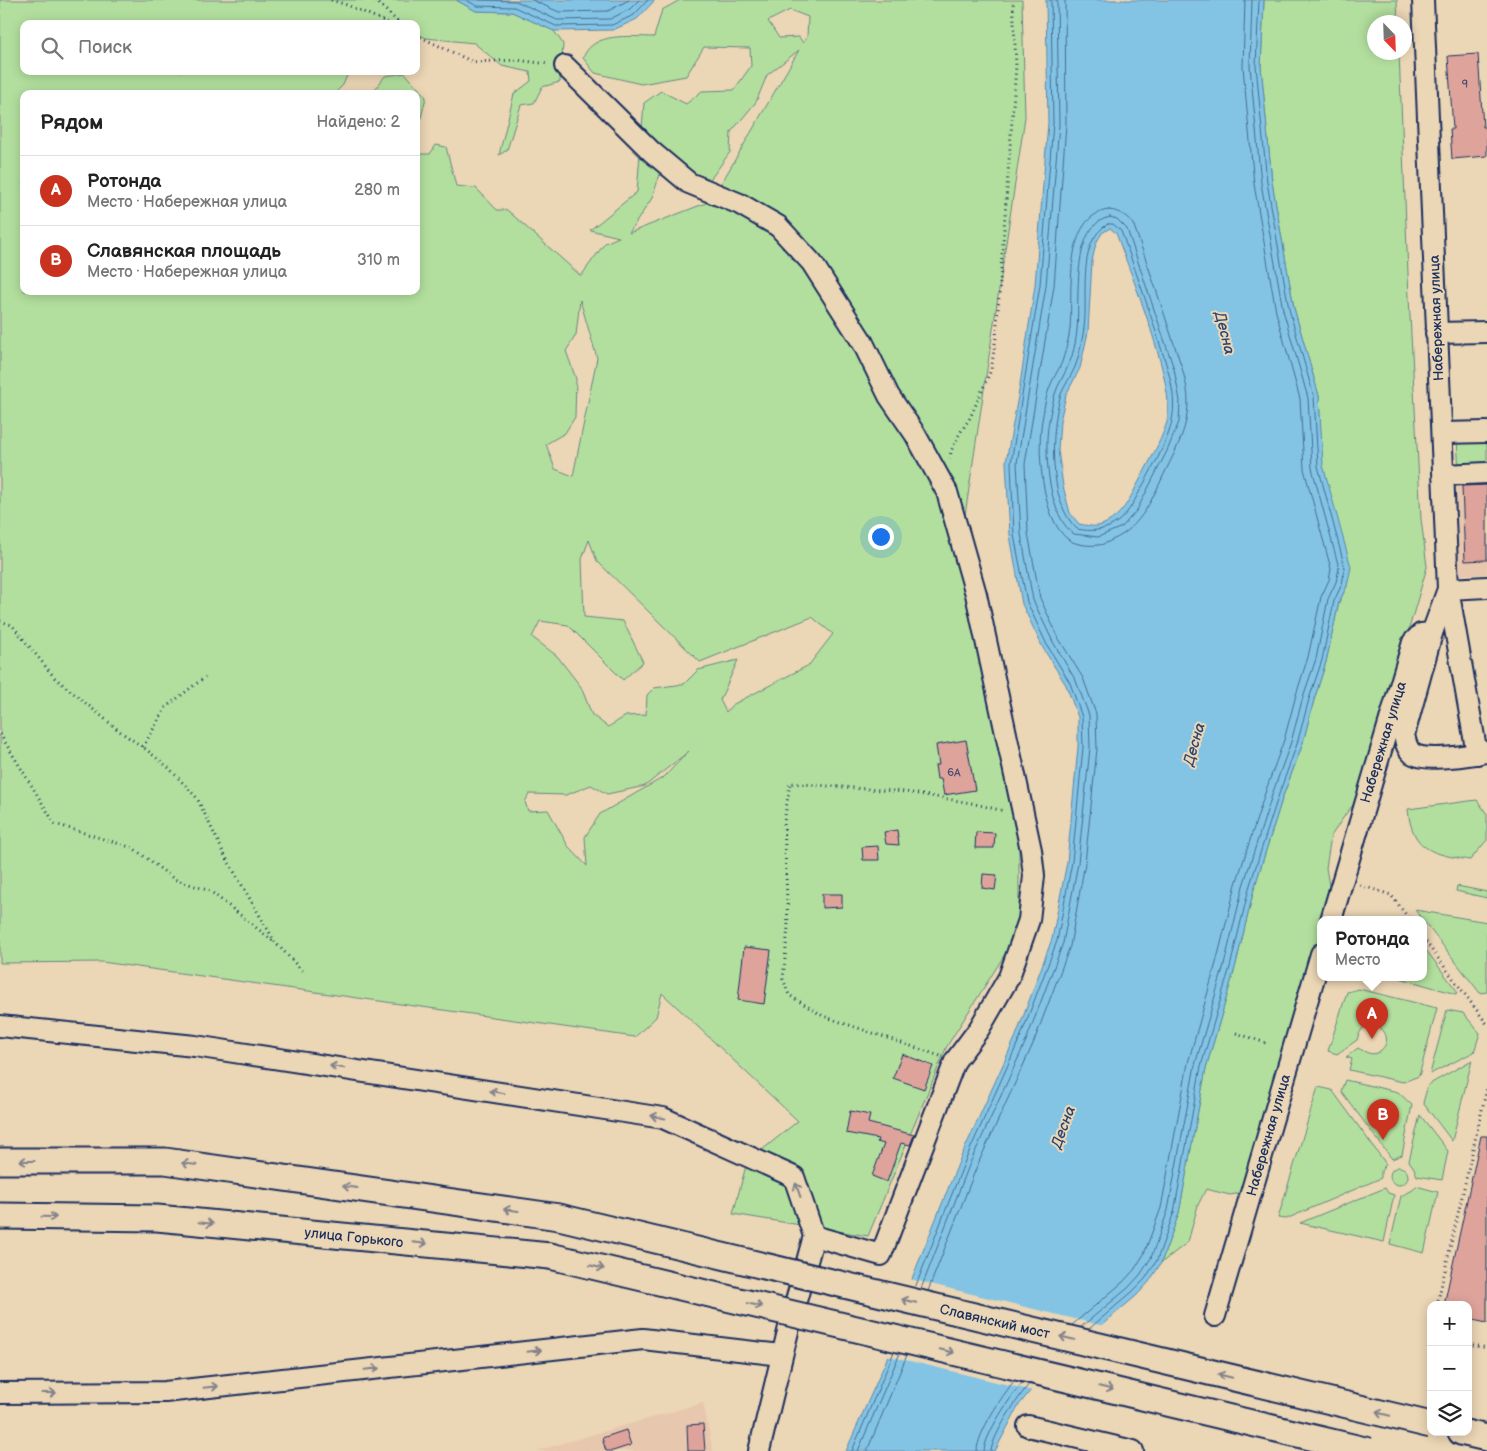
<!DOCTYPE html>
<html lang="ru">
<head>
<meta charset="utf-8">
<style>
  body { margin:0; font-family:"Balsamiq Sans",sans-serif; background:#f2f2f2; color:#222 }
  .controls { position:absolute; right:15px; bottom:15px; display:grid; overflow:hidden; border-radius:10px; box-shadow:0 2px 12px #0003 }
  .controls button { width:45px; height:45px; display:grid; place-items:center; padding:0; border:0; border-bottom:1px solid #e0e0e0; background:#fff; color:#222; font:25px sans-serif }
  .compass { position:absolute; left:1367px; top:15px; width:45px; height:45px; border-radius:50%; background:#fff; box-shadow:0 2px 12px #0003; rotate:157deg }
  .you { position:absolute; left:880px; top:536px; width:18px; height:18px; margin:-12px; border:4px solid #fff; border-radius:50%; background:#1a73e8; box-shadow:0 0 0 8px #1a73e833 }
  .badge { display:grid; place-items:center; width:32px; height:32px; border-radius:50%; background:#c8321e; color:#fff; font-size:16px; font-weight:700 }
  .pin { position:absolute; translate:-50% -41px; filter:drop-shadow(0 1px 2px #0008) }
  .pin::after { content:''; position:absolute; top:26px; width:18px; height:15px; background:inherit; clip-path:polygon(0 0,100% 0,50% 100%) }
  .popup { position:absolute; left:1317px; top:916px; width:110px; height:65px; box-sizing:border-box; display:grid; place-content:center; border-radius:10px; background:#fff; filter:drop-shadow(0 1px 4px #0005); font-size:16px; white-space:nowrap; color:#767676 }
  .popup b { font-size:19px; color:#222 }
  .popup::after { content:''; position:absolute; left:50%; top:100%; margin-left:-10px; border:10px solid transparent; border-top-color:#fff }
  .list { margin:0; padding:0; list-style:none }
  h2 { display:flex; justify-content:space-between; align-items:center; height:65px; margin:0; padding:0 20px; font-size:21px }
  h2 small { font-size:16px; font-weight:400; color:#767676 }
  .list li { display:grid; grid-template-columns:32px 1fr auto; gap:15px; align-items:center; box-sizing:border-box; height:70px; padding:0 20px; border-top:1px solid #e0e0e0 }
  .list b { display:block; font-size:19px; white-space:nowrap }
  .list p { margin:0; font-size:16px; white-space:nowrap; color:#767676 }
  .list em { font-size:16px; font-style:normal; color:#767676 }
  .icon { flex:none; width:28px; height:28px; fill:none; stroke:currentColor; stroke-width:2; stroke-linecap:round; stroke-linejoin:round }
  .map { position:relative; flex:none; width:1487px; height:1451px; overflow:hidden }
  .search { position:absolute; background:#fff; box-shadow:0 2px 12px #0003; left:20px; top:20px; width:400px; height:55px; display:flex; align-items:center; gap:12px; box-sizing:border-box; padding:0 18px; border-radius:10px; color:#767676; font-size:19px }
  .panel { position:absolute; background:#fff; box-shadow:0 2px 12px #0003; left:20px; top:90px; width:400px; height:205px; border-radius:10px }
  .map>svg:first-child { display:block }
  .built { fill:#e7c7ad }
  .green { fill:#b2df9e; stroke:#66877e; fill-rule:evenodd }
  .water { fill:#83c4e4; stroke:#5988ae; fill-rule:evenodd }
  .pier { fill:#ebd6b5 }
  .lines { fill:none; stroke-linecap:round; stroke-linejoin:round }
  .shore { stroke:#456b94; stroke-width:1 }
  .building { fill:#dea49b; stroke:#1b2f5e }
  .minor-casing { stroke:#1b2f5e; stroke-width:24 }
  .major-casing { stroke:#1b2f5e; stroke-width:29 }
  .path { stroke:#1b2f5e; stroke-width:3; stroke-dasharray:1 4; stroke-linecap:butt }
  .minor { stroke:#ebd6b5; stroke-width:20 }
  .major { stroke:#ebd6b5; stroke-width:25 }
  .major-bridge-casing { stroke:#1b2f5e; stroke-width:29; stroke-linecap:butt }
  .major-bridge { stroke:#ebd6b5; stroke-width:25 }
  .oneway { stroke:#83828a }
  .labels { text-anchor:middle; stroke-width:4; stroke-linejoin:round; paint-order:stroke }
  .number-label { font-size:11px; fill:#4c4c6d }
  .street-label { font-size:14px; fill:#1b2f5e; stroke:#ebd6b5 }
  .water-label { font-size:15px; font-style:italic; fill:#2b4572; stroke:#ebd6b5 }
</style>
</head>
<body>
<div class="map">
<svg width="1487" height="1451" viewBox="0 0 1487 1451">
  <rect width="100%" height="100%" fill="#ebd6b5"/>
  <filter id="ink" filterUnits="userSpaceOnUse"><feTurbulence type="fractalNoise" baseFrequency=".02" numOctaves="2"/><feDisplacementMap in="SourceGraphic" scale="10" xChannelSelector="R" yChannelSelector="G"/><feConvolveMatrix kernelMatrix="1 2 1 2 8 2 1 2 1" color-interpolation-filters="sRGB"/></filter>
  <g filter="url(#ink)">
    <!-- built -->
    <g class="built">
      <polygon points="1487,470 1487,574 1450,575 1444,472"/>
      <polygon points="703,1403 713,1451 536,1451"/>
    </g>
    <!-- green -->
    <g class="green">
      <path d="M0,0H456L476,11L512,12L554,31L563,44L560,82L542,87L534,103L521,105L507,150L499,155L514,94L531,81L530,72L502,66L474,43L426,38L416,33V24H24V71H349L343,85L334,94H24V291H416V94H374L373,92L385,76L405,73L426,97L417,135L420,154H430L436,145L446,147L456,186L476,188L497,210H507L581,276L605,243L619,237L590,230L637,192L644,103L661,91L686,104L702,91L734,90L751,66L750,48L704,47L686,76L641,84L595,73L583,58C593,31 630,37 654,37L662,10L680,0H1022L1025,117L959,555L1019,803V932L947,1046L868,1236L733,1214L747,1162L798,1121L662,993L656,1017L635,1037L102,962L0,963ZM790,10L808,17L807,37L803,43L799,37L779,38L768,21ZM799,50L711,201L629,233L652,198L661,171L702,191L730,152L731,132L756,102L767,75ZM580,300L597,358L573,476L555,469L546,444L565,433L575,417L576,379L566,351L576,335ZM589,540L597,561L700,662L812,617L833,634L809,665L732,705L726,712L720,700L738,660L698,670L684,684L654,688L647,695L646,715L626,716L608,727L592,715L581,687L557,656L532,637L540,621L568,625L623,680L643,662L623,621L584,617L582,559ZM689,751L664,777L600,814L585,837L587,866L568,846L548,810L528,811L525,802L529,794L566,795L591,785L607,794L645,786Z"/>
      <polygon points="1264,0 1397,0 1398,22 1374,22 1374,52 1399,53 1409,298 1421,519 1427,567 1360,796 1345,815 1331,836 1326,868 1331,897 1324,920 1321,920 1321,931 1241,1193 1230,1195 1206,1189 1198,1205 1188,1242 1161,1263 1179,1213 1206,1068 1235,968 1254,889 1283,796 1302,746 1314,700 1326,662 1339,602 1347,586 1350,567 1322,465 1319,396 1294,308 1272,182 1261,66"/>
      <polygon points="1483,439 1487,443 1487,470 1459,472 1457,440"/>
      <path d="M1477,800L1487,814V840L1470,860C1433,854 1412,851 1408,809Z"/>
      <polygon points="1457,886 1487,892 1487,898 1456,891"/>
      <polygon points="1415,910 1487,922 1487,992 1480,993"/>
      <polygon points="1423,946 1457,991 1456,994 1400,978 1423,978"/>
      <path d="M1359,989L1437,1008L1419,1076L1403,1082L1349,1070L1352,1059L1346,1057L1358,1048C1365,1052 1373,1057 1380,1051C1401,1035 1365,1007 1357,1040L1337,1054L1328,1051L1347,992Z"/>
      <polygon points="1447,1010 1463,1013 1480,1033 1474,1052 1430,1074"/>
      <polygon points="1472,1060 1452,1141 1423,1103 1428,1085"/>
      <polygon points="1345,1080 1398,1092 1412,1105 1402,1155 1392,1159 1341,1091"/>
      <polygon points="1318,1087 1332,1090 1386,1164 1381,1171 1381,1178 1286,1219 1278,1218"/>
      <polygon points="1420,1115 1448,1151 1442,1180 1417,1176 1414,1168 1409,1161"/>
      <circle cx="1399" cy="1176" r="9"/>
      <polygon points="1416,1186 1438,1192 1424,1253 1390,1244 1401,1196 1413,1190"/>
      <polygon points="1385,1188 1388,1193 1394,1195 1384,1242 1300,1223"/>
    </g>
    <!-- water -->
    <g class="water">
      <polygon points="456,0 655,0 637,19 613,30 554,31 512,12 476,11"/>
      <path d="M1046,0H1264L1261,66L1272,182L1294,308L1319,396L1323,465L1351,567L1347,586L1339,602L1326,662L1314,700L1302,746L1283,796L1254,889L1235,968L1206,1068L1179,1213L1161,1263L1149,1282L1136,1296L1042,1376L1019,1405L995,1451H846L886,1361L913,1276L960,1159L1016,1036L1052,939L1067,862L1078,747V717L1066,685L1043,648L1022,604L1010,535L1006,462L1019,391L1035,285L1048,123ZM1110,228L1116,233C1130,272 1177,386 1167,422C1160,444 1147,466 1136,487C1127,504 1118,521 1098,526C1092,527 1085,525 1079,524L1070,513L1063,486L1058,450L1060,421L1066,395L1080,368L1088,332L1092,261L1096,243L1102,233Z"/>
    </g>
    <!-- pier -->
    <polygon class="pier" points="910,1279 1104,1326 1044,1378 1033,1391 885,1355"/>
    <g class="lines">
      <!-- shore -->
      <g class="shore">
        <polyline points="466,0 477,6 514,7 556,26 612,25 634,15 648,0"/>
        <polyline points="479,0 516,1 557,20 610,19 630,9 639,0"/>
        <polyline points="532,0 559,12 608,11 629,0"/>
        <path d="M1109,210C1120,211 1129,217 1134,226C1148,265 1161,304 1174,344C1180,362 1188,383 1188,402C1188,427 1177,448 1166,470C1153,497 1141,528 1112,540C1108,542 1103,545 1098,545C1090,546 1076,545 1069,540C1041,521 1036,445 1043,415C1044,407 1046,397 1049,389C1052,380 1058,371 1062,362C1065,352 1069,339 1070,329C1073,296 1062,215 1109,210Z"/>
        <path d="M1110,217L1117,219L1127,229L1174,369L1180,401L1179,422L1167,451L1137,510L1122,527L1098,537L1074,534C1053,520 1047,475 1047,450C1046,432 1050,412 1055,394C1058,384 1064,376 1068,366C1073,356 1076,341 1077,330C1080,301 1070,224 1110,217Z"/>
        <path d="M1108,224H1113L1121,231C1134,266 1146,300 1157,335C1165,362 1178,392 1172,420C1169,441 1148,476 1137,496C1124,522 1107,535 1077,529C1048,503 1050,429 1061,394C1065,385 1071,376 1075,367C1079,357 1081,345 1083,334C1090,302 1074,243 1108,224Z"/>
        <polyline points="915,1288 965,1161 1020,1038 1057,941 1072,862 1083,747 1082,717 1070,683 1047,645 1027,602 1014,535 1011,463 1040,285 1053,123 1051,0"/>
        <polyline points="921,1289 970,1163 1026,1041 1063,943 1078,863 1090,748 1089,715 1076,681 1053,642 1033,600 1021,534 1017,463 1046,286 1059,124 1057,0"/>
        <polyline points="928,1291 977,1166 1033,1044 1070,946 1085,863 1097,749 1096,714 1083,678 1059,639 1040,598 1028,533 1025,464 1054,286 1066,124 1065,0"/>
        <polyline points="1072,1325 1123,1282 1134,1270 1144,1254 1161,1208 1188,1063 1216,963 1236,884 1266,790 1284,740 1296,695 1308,657 1321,597 1329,580 1331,569 1304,469 1300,399 1276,312 1254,184 1243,67 1245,0"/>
        <polyline points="1081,1327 1128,1288 1140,1275 1151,1258 1168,1210 1195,1065 1224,965 1243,886 1273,792 1291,742 1303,697 1316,659 1328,599 1336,582 1339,568 1312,468 1308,398 1283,310 1261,183 1250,66 1252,0"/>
        <polyline points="1089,1329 1132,1292 1145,1279 1157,1260 1174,1212 1201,1066 1230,967 1249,888 1279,794 1297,744 1309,699 1322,660 1334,601 1342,584 1345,568 1318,466 1314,397 1289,309 1267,182 1256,66 1259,0"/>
        <polyline points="852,1451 894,1352"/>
        <polyline points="858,1451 900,1353"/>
        <polyline points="867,1451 907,1355"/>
        <path d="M977,1451C977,1433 1003,1395 1014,1381"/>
        <path d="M984,1451C985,1434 1011,1396 1022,1383"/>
        <path d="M991,1451C993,1434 1018,1398 1029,1384"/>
      </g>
    </g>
    <!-- building -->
    <g class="building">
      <polygon points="1478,54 1483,127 1487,127 1487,156 1452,159 1450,129 1453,129 1448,56"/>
      <polygon points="1487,485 1487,560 1465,561 1462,486"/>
      <polygon points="966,740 975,790 944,795 941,779 937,779 935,765 939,765 936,745"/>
      <polygon points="897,830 899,845 886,844 884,832"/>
      <polygon points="976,832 995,833 994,848 975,848"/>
      <polygon points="878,846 879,860 863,860 862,847"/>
      <polygon points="983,874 997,875 995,890 982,888"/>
      <polygon points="822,894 842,894 842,907 822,908"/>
      <polygon points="744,947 771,950 764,1004 738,1000"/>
      <polygon points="902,1054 933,1066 924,1089 893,1078"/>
      <polygon points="850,1111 870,1115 868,1123 914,1135 910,1145 901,1143 887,1182 872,1176 884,1144 877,1142 878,1139 846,1133"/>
      <polygon points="1481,1136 1487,1136 1487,1323 1468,1319 1468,1305 1444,1305"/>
      <polygon points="703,1424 705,1451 688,1451 687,1425"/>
      <polygon points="626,1430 631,1445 613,1451 606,1451 602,1438"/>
    </g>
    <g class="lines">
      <!-- minor casing -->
      <g class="minor-casing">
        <g id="minor">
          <path d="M1423,0L1448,589L1432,633L1404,735C1406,742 1406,748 1412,753C1424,763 1471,755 1487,752"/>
          <polyline points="565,66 652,152 689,183 740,204 778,226 812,263 863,343 889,396 915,434 947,492 976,594 1031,850 1034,876 1029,920 1009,977 979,1029 955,1061 881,1255 814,1236"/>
          <polyline points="1436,333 1487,332"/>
          <polyline points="1442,433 1487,432"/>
          <polyline points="1444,475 1487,473"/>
          <polyline points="1477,754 1448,589 1487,587"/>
          <polyline points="1331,920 1413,642 1421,634 1432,633"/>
          <polyline points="0,1026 195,1046 663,1118 794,1177 814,1236 791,1319 759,1451"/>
          <polyline points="1215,1316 1321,954"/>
          <polyline points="0,1393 165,1392 643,1339 781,1355"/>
          <polyline points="1028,1426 1133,1451"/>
        </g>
      </g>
      <!-- major casing -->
      <g class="major-casing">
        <g id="major">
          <polyline points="0,1161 165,1161 559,1217"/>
          <polyline points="0,1216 157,1218 550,1256"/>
          <polyline points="1461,1432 1487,1438"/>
        </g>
      </g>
      <!-- path -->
      <g class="path">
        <polyline points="331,0 347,5 391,24"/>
        <polyline points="375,0 400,24"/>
        <polyline points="416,35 473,62 516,60 549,64"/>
        <polyline points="950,459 951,451 960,433 970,418 991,370 996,337 1016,66 1013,0"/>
        <polyline points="0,621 12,625 55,678 122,733 143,747 169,768 197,798 225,856 275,942 305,974"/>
        <polyline points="0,734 55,824 133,848 174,879 210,891 273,941"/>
        <polyline points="143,747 166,707 205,677"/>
        <polyline points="1360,885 1391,895 1410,920"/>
        <polyline points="1423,938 1487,1024"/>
        <polyline points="1236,1033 1266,1043"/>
        <polyline points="940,1056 823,1016 789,995 783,979 788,927 784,822 790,783 906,792 971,803 1004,811"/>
        <polyline points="1437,1305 1487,1088"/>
        <polyline points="1431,1334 1431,1335"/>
        <polyline points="1468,1344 1487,1348"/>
      </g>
      <!-- minor -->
      <use href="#minor" class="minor"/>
      <!-- major -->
      <use href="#major" class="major"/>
      <!-- major-bridge casing -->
      <g class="major-bridge-casing">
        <g id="major-bridge">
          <polyline points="559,1217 1431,1425"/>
          <polyline points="550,1256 1369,1451"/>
        </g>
      </g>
      <!-- major-bridge -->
      <use href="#major-bridge" class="major-bridge"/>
    </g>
    <!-- one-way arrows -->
    <defs><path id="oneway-shaft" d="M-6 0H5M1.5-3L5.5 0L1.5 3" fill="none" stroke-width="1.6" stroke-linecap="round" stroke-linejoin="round" transform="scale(1.25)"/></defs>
    <g class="oneway">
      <use href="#oneway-shaft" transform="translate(337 1067) rotate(-171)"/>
      <use href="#oneway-shaft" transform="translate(497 1092) rotate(-171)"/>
      <use href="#oneway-shaft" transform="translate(658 1117) rotate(-168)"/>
      <use href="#oneway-shaft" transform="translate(27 1161) rotate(180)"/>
      <use href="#oneway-shaft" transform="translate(189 1164) rotate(-172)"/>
      <use href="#oneway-shaft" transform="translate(350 1187) rotate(-172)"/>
      <use href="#oneway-shaft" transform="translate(798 1190) rotate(-109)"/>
      <use href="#oneway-shaft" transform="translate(511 1210) rotate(-172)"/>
      <use href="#oneway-shaft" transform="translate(49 1217) rotate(1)"/>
      <use href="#oneway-shaft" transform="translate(206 1223) rotate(6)"/>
      <use href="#oneway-shaft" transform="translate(420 1243) rotate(6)"/>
      <use href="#oneway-shaft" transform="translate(597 1267) rotate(13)"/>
      <use href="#oneway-shaft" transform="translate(909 1301) rotate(-167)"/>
      <use href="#oneway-shaft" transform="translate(755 1305) rotate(13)"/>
      <use href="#oneway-shaft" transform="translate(1067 1338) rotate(-167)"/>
      <use href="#oneway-shaft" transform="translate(534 1351) rotate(-6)"/>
      <use href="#oneway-shaft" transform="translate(947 1351) rotate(13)"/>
      <use href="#oneway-shaft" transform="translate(372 1369) rotate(-6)"/>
      <use href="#oneway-shaft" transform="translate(1225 1376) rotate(-167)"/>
      <use href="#oneway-shaft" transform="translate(211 1387) rotate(-6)"/>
      <use href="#oneway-shaft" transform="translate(1106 1388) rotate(13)"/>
      <use href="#oneway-shaft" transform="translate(49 1393)"/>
      <use href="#oneway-shaft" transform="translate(1383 1414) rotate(-167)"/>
    </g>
  </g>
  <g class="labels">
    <!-- number labels -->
    <g class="number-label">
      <text x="1465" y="88">9</text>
      <text x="954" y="776">6А</text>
    </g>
    <!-- street labels -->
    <g class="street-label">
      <text transform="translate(1436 318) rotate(-92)" y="5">Набережная улица</text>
      <text transform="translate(1383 742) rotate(-73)" y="5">Набережная улица</text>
      <text transform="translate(1268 1135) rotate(-74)" y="5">Набережная улица</text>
      <text transform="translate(354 1237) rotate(6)" y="5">улица Горького</text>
      <text transform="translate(995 1321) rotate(13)" y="5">Славянский мост</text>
    </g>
    <!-- water labels -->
    <g class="water-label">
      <text transform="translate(1225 333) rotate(76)" y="5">Десна</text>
      <text transform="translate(1194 744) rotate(-74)" y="5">Десна</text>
      <text transform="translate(1063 1127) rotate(-70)" y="5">Десна</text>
    </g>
  </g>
</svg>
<div class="controls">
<button>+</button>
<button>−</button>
<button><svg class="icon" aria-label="layers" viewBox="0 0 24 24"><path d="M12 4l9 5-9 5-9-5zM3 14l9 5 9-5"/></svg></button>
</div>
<svg class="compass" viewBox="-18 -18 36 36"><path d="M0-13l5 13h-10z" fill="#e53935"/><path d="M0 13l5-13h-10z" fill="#767676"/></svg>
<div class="you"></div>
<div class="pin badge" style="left:1372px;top:1039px">A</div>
<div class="popup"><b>Ротонда</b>Место</div>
<div class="pin badge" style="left:1383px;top:1140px">B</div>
<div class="search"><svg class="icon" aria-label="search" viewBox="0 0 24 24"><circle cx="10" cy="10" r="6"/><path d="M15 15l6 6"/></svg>Поиск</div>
<section class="panel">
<h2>Рядом<small>Найдено: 2</small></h2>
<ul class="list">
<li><span class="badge">A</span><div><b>Ротонда</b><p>Место · Набережная улица</p></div><em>280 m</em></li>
<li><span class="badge">B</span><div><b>Славянская площадь</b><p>Место · Набережная улица</p></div><em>310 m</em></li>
</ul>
</section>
</div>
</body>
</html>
